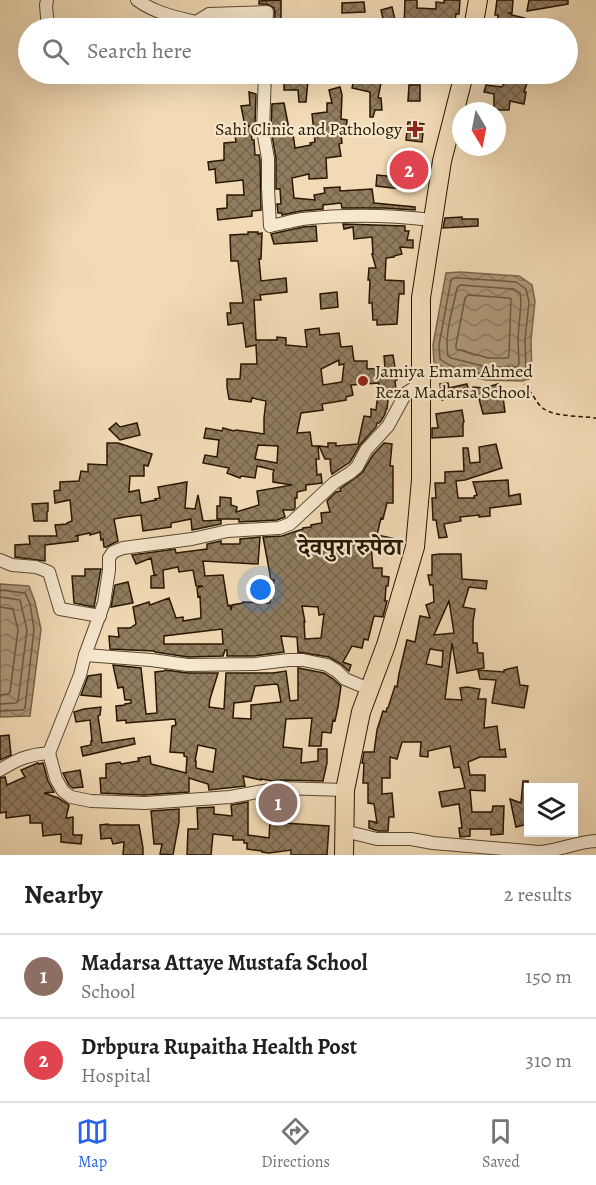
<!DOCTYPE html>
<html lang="en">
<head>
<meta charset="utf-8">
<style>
  body { margin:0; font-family:Alegreya,"Noto Serif Devanagari",serif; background:#f2f2f2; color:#202124 }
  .controls { position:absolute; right:18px; bottom:18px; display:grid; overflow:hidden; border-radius:0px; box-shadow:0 6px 24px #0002 }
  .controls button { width:54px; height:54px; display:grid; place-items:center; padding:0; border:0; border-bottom:2px solid #e0e0e0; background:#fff; color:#202124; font:30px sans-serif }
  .compass { position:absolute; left:452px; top:102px; width:54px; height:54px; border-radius:50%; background:#fff; box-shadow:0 6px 24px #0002; rotate:170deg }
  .you { position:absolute; left:261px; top:590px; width:21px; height:21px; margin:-15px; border:4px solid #fff; border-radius:50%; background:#1a73e8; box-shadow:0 0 0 9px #1a73e833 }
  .badge { display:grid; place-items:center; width:39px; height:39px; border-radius:50%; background:#2563eb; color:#fff; font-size:20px; font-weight:700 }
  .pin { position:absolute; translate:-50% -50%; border:3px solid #fff; box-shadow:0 2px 6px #0006 }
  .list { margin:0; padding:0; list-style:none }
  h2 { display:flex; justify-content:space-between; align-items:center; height:78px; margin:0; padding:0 24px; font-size:26px }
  h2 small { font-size:20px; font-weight:400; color:#757577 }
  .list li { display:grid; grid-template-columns:39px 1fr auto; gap:18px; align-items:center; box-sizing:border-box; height:84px; padding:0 24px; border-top:2px solid #e0e0e0 }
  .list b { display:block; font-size:22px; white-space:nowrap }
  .list p { margin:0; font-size:20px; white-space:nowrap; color:#757577 }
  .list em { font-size:20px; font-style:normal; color:#757577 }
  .icon { flex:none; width:33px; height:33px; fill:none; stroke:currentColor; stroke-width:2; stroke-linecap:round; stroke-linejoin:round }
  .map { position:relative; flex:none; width:596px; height:855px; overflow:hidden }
  .search { position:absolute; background:#fff; box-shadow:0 6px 24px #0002; left:18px; right:18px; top:18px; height:66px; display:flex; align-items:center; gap:15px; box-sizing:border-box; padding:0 21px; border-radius:33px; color:#757577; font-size:22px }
  .sheet { height:246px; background:#fff }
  nav { display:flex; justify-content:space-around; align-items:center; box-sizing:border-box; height:84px; border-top:2px solid #e0e0e0; background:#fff; font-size:16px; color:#757577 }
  nav a { display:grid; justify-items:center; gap:3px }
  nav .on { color:#2563eb }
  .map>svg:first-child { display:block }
  .water { fill:url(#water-waves); stroke:#786449; stroke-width:1.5 }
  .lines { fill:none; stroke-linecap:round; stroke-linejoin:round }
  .shore { stroke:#6a583d; stroke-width:1.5 }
  .building { fill:url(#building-cross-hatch); stroke:#281702; stroke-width:1.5; fill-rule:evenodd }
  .street-casing { stroke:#5a482f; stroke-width:14 }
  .primary-casing { stroke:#281702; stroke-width:20 }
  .path { stroke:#281702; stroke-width:1.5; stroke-dasharray:4.5 3; stroke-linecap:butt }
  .street { stroke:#f6e7cf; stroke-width:12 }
  .primary { stroke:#f1dab5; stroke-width:18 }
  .poi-dot { fill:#8f2418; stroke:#f6e7cf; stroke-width:2 }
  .labels { text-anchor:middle; stroke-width:4.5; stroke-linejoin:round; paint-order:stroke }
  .poi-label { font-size:18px; fill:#281702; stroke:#f6e7cf; text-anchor:end }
  .district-label { font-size:24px; font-weight:bold; fill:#281702; stroke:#f6e7cf }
</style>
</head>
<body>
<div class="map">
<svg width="596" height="855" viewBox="0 0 596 855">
  <defs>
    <pattern id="water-waves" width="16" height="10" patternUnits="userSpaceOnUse" patternTransform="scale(1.5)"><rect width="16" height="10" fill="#ad9878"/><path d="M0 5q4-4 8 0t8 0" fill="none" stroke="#8d7b60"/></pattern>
    <pattern id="building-cross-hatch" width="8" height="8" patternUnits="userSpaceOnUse" patternTransform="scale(1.5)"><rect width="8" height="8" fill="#917c5f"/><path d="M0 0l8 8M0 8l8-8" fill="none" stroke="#76654c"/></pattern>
  </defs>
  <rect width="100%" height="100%" fill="#f1dab5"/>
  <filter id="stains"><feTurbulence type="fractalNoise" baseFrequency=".00333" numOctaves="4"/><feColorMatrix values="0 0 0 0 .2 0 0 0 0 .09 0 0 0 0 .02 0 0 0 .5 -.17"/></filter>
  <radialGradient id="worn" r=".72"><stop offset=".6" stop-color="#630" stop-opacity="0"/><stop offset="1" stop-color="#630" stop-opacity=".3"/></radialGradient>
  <!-- water -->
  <g class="water">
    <polygon points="460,272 519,276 532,285 535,301 531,340 532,378 522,381 486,380 444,371 434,362 433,345 446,273"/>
    <polygon points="0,584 29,586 35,602 41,629 30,716 0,717"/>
  </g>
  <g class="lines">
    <!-- shore -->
    <g class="shore">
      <path d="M460,278L516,282L526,289L529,302L525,339L526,371L525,374C505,378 456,373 440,359L439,345L451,280L453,278Z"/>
      <path d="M460,285L514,289L520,293L521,302L518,339L519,364L517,367H487L451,358L448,356C444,334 453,309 457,288Z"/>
      <polygon points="468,295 509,298 511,299 509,355 508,358 488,358 456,349 456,345 465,298"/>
      <polyline points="0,590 25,593 30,604 34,629 25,708 23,710 0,711"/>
      <polyline points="0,597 20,600 27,630 18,701 16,703 0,704"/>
      <polyline points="0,607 13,609 18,630 10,692 8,694 0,695"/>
    </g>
  </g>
  <!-- building -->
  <g class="building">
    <polygon points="281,0 281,25 274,25 275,13 274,8 267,4 259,4 259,1"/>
    <polygon points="405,0 417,0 417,8 436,9 436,2 444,3 444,0 460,0 459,14 456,14 454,28 404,28"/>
    <polygon points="497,0 513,0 512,13 509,13 512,15 557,26 556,28 524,28 523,25 497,27 498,15 495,15"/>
    <polygon points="529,0 568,0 568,4 527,11"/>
    <polygon points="364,2 365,12 342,13 342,3"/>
    <polygon points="392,7 396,24 385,27 381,10"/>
    <polygon points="258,21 258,28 255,28 255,24 239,24 236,28 219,28 219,22"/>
    <polygon points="355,74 380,74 377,82 381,83 378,98 381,98 382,110 375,110 373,117 370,117 370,92 352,88"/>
    <polygon points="509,74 530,74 524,92 526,92 524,104 510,101 509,110 494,110 494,94 484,92 486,85 502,87"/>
    <polygon points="284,78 296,78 296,80 308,80 306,102 299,102 298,90 284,90"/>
    <polygon points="409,85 420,85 420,101 408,101"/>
    <polygon points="340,87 342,95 341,119 347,120 346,134 341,134 342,143 339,144 341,156 326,158 327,178 309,179 309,174 292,178 294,198 315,200 314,195 325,193 324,188 340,187 340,191 372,189 374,203 415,207 415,210 384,208 342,208 341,203 323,205 323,209 301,211 282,215 282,213 278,213 277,204 281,204 280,189 276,189 276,159 271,129 272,104 284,103 290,134 293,134 295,148 311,145 310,143 315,142 312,114 327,112 327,103 332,103 329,90"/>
    <polygon points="249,92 256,94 255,125 245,126 241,106 250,105"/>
    <polygon points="408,122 424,124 422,142 406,140"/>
    <polygon points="250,126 252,140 254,140 255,155 259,155 260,160 261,210 252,211 252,216 218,220 217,209 227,208 227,195 244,195 243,180 216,183 215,169 209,170 208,162 224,160 224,143 236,142 234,128"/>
    <polygon points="400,161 419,165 416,178 412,177 410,190 376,186 377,175 397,177"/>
    <polygon points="462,217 462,219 478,219 478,226 443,228 445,218"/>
    <polygon points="343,224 405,226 405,231 409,231 407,240 413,240 413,248 400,247 402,254 394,256 394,257 386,258 385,280 404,281 404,294 399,294 397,324 377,325 377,320 373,320 372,303 369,303 370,280 368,280 369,268 376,268 372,254 373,254 372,237 354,239 353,227 344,229"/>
    <polygon points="316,226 317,241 274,244 271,234 303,227"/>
    <path d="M248,232H258V234L262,233L261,259H259L261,281L286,278L287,292L260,295L261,300H254L256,340H277V337L286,338V345L307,347L305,330L319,328L320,335L339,333L341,347L352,346L354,361H367V369L385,368L384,356L393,355L397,380H395L396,390L389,391L387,409H386L385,414L381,421L379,423H377L376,427L360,445L350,462L332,474L331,471L330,459H325L319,446L328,447V443H336V446L358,444L364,416L371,417V409L376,410L379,383L351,385L353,395L346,397V400L322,404L323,410L301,413L297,433L310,432L312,446H318L319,459H316L317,475L321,474L322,483L306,485V490L297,492V498H295V508L293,510H283L285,517L277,520L239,522V519H217V506H220V497L231,498V505L237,507L236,512L259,505L257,491L292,485L273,482V473L274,470L257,466L255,478L241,476L240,478L227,473L229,468L203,463L205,455L217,457L219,440L204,438L206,428L222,431L223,428L234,431L236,430L264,434V418L266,401L252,398L251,402L229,399L227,387V379H240L241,364H257L256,345L246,347L243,323L228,325L227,313H231L230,303H243L238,261H231L230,235L248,234ZM339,360V365L344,364L342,382L323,385L321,369ZM258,445L278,446L277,463L255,459Z"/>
    <polygon points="337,292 338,307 321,309 320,294"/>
    <polygon points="448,383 449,388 467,384 469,392 449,397 449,398 442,400 440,384"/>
    <polygon points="498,384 502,397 503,397 505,412 483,414 478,395 472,394 473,387 484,388"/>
    <polygon points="462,410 464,422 463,423 463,436 432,438 432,428 438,428 436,414"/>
    <polygon points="116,423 120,427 137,423 140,435 120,440 109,429"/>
    <polygon points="107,443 118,443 152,454 148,466 144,465 144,476 130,476 129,492 139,490 141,503 156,500 155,499 160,498 158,487 187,482 185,508 195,509 198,495 203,521 221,520 221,524 192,530 191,519 171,523 171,527 143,531 141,515 125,517 114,519 118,541 106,547 104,547 103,539 101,540 100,532 90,535 90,533 75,536 78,536 78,541 45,545 45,561 15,557 15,545 30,544 29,536 57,536 55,525 67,524 67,523 72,521 70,500 55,503 54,491 60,490 60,482 79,481 81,471 88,472 88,464 107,465"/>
    <path d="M384,443L392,444L390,466H393V503H387L383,519L381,518L377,535L397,539L396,547L387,546L384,552L371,545L373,568H382V576L389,577L388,586H386L385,601H387L383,617L374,616L368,640L364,639L362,648L352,646L343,662L351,665L349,671L341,664L329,657L298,652L297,637L281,636L284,652L254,656H227V650H225L223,656L188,657L155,652L154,651L110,649L109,636L119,637L118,628H130L136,624L133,607L149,602L150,605L169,598L176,618L183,617V621L201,618L200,596L198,597L197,588L203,586H196L193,570L179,572L178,567L163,570L164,588H151V576L156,575L154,574L151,558L136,564L132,555L175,549L176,553L207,549V544L221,541V544H240V539L260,537L258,564L203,561L205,576L223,575L228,606L230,605L231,610L232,605L243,603V602L270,603L274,580H271L263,537L282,536L303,529V528L311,527V525L322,523L321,513L330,512L327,501L336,492L341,491L340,489L362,473L373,455ZM302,606L318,607L319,615L324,614L321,638L305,639L304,622H305ZM222,629L223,644H164V636Z"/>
    <polygon points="496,444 502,468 465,480 456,481 458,498 474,498 474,496 477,495 473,482 508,480 509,496 520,494 521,504 490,508 490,516 479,517 479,515 460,517 461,521 444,524 447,537 439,538 436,520 433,520 432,498 436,498 435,483 445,483 445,472 464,471 463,448 468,448 470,463 480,462 479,447"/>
    <polygon points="48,503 48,511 47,512 47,521 34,521 32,504"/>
    <path d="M440,554H461L462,579L487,581L486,589L469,587L463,607L475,609L473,622V643H477L478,653H483L484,668L457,673L452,643L445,699L462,700L460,688L467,687L480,689L478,699H486L484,728L497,726L500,750L505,749L506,757H480L468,762L470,775H485V791L470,790L472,812H492L493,806H504L503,834L491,835V829H470V836L460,837L459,828H462L459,804L442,807L439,792L465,788L460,767L454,768L450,746L428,751V757L420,756L421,742H402L397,759L390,757V778H382V794L392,793L394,817H389L388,831H378L369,828V821L375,822V823H377L374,804L368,803V783H363L364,763H362L364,752H374L377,730L383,711L386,712L387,708H388L395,686L397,687L399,674L407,640L415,642L420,616L430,618L426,605L434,602L433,585H430L428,575H432V555ZM449,601L454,633L434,635ZM430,649L443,651L442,667L426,664Z"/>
    <polygon points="85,569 101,569 94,607 74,603 72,576 85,576"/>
    <polygon points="128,582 133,603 111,607 115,585"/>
    <path d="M113,665L141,668L146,714L157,713L155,672L164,671L165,670L188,673H218L210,699L209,707L224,709L226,673H273L286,671L290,701L298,700V668L324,673L332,678L341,686L338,707L335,721L333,720L331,733L322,732L321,746H309L312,718L286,719L283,747L302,749L301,763L318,761V749H327V763L323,781L280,780L273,781L261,779V780L243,776L245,786L209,790L208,784L189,778V792L144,795L101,793L100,778H106V764L120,762L121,764L139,761L138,758L150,756L151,764L186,773L187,757L184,756V753L170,752L172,726L176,725L175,719L126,723V720L117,721L116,706L125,705V704L131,703V700H125L123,687L118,688ZM276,684L278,685L281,702L251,705V719L233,718L234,703L251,701L255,686ZM198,745L216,749L213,772L196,768V761H195Z"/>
    <polygon points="517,667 520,685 528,686 524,708 492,703 496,680 480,679 478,670 504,672 504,670"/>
    <polygon points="101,674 101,697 81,695 88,676"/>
    <polygon points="101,707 100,715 98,716 102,743 134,738 135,744 83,756 81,747 91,745 91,741 92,741 90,720 76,722 74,712 84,709"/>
    <polygon points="9,735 11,755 0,760 0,736"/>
    <polygon points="38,763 39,764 43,763 48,781 54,792 44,793 58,798 69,805 66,818 73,817 73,835 82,835 81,844 61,842 61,834 43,836 42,823 30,823 30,815 6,818 6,812 0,813 0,778 5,777 7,785 25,777 21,770"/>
    <polygon points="80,770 83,787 73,788 69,785 63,773"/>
    <polygon points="523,781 528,781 528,824 516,827 510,799 521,803"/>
    <rect x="274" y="800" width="14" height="13"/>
    <polygon points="248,802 248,835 269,838 270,822 329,826 327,855 291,855 291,850 269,853 262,852 262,851 247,849 247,843 244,843 244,840 233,840 233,836 213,834 211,855 187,855 188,829 198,829 197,808 214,807 214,814 232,816 231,805"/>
    <polygon points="179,809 179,822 173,855 160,854 162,844 154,844 151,811"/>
    <polygon points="108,824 108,825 139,825 143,848 143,855 123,855 124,842 113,844 111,838 101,839 100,825"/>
  </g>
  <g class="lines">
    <!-- street casing -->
    <g class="street-casing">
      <g id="street">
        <polyline points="47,0 46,5 48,28"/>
        <path d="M137,0C155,13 175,17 196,22L209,14L267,12L266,28"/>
        <path d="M265,74L263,130L268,159V188L270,226C280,224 291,221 302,219C345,214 390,215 433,220"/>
        <polyline points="0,560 12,565 36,567 49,572 60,609 100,616"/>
        <polyline points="85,655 151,660 188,665 255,664 289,660 303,660 327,665 337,671 345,679 369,689"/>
        <polyline points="49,753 56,779 63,791 71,797 91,801 145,803 174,801 230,797 280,788 345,790"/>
        <path d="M0,770C18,759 27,755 49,753L80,675L85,655L104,603L109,570V558L113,552L123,548L192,539L228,531L279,528L290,524L334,483L350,473L357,467L366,450L388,426L406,393L414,388L421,386"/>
        <path d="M344,831L377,839H411L433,843L539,852C558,851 576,842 596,841"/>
      </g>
    </g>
    <!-- primary casing -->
    <g class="primary-casing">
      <g id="primary">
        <polyline points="473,28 478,0"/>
        <polyline points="344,855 345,790 361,712 386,645 415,547 421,480 421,298 442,161 464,74"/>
      </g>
    </g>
    <!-- path -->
    <path class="path" d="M524,384C531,390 537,405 544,409C556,417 582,416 596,418"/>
    <!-- street -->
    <use href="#street" class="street"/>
    <!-- primary -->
    <use href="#primary" class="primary"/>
  </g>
  <!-- markers -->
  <g class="poi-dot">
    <path d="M412 120h6v6h6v6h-6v6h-6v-6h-6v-6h6z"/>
    <circle cx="363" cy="381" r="6"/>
  </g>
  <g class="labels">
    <!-- poi labels -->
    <g class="poi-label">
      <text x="402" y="135">Sahi Clinic and Pathology</text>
      <text x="375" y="377" text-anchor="start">Jamiya Emam Ahmed<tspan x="375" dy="21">Reza Madarsa School</tspan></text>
    </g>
    <!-- district labels -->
    <g class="district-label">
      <text x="350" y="555">देवपुरा रुपेठा</text>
    </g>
  </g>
  <rect width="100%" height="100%" filter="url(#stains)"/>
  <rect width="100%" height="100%" fill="url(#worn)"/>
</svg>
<div class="controls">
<button><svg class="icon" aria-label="layers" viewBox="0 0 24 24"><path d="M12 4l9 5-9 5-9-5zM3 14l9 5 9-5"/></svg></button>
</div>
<svg class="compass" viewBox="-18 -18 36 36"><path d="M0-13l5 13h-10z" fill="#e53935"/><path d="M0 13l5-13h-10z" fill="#757577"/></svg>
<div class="you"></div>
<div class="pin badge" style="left:278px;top:803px;background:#8d6e63">1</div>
<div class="pin badge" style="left:409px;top:170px;background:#e0444e">2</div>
<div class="search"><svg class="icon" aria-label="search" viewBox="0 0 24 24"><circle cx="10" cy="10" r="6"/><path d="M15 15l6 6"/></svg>Search here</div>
</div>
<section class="sheet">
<h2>Nearby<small>2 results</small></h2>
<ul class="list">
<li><span class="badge" style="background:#8d6e63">1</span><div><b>Madarsa Attaye Mustafa School</b><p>School</p></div><em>150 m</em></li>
<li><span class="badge" style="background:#e0444e">2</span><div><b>Drbpura Rupaitha Health Post</b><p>Hospital</p></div><em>310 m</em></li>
</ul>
</section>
<nav>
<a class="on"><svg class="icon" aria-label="map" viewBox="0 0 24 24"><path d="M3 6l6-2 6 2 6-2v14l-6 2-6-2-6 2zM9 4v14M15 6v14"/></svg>Map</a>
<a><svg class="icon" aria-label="directions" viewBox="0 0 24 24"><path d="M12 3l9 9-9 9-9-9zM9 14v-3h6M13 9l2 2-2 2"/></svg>Directions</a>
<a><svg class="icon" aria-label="saved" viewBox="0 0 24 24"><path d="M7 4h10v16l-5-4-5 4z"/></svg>Saved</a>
</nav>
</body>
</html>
